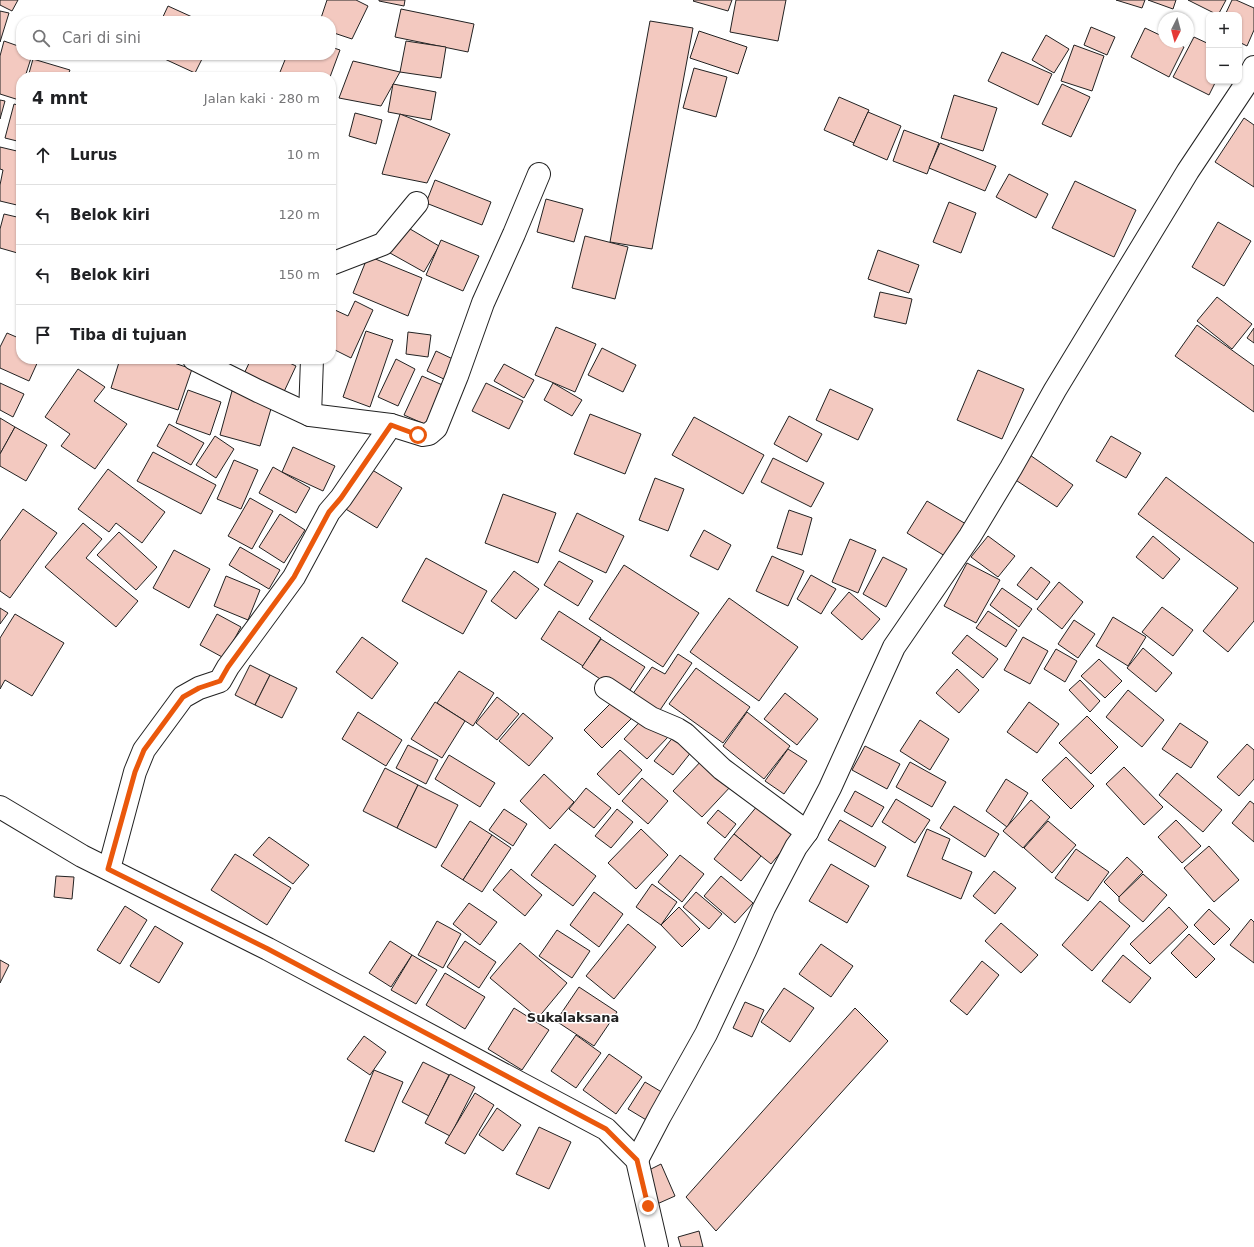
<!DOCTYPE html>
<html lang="id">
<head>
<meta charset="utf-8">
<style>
  body { margin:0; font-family:"DejaVu Sans",sans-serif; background:#f2f2f2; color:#202124 }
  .controls { position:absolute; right:12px; top:12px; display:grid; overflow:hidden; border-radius:8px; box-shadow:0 1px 3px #0004 }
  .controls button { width:36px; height:36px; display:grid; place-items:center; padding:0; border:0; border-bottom:1px solid #e0e0e0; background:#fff; color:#202124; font:20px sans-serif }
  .compass { position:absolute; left:1158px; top:12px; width:36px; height:36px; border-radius:50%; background:#fff; box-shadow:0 1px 3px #0004; rotate:186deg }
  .stop { position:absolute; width:12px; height:12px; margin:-9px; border:3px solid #ea580c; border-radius:50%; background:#fff }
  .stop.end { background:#ea580c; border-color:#fff; box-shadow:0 1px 4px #0008 }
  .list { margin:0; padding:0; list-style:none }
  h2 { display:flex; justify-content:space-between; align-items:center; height:52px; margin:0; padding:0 16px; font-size:17px }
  h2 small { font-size:13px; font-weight:400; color:#757577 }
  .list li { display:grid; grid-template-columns:26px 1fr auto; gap:12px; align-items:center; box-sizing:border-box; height:60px; padding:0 16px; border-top:1px solid #e0e0e0 }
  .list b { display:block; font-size:15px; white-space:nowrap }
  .list em { font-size:13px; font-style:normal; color:#757577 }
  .icon { flex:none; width:22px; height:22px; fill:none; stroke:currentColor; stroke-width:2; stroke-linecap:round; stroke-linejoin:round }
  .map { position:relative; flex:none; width:1254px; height:1247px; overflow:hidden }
  .search { position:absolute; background:#fff; box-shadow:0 1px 3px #0004; left:16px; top:16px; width:320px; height:44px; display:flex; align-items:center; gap:10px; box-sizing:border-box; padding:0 14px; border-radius:16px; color:#757577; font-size:15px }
  .panel { position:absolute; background:#fff; box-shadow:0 1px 3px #0004; left:16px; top:72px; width:320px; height:292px; border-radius:16px }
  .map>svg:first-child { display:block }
  .building { fill:#f3c9c0; stroke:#222 }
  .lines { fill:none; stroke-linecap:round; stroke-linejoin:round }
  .street-casing { stroke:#222; stroke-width:24 }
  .street { stroke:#fff; stroke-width:22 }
  .route { stroke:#ea580c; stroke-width:5 }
  .labels { text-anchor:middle; stroke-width:3; stroke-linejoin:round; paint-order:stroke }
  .quarter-label { font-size:13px; font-weight:bold; fill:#222; stroke:#fff }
</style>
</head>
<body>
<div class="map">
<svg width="1254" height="1247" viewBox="0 0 1254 1247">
  <rect width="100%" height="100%" fill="#fff"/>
  <!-- building -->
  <g class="building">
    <polygon points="0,0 18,0 12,11 0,5"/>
    <polygon points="327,0 356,0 368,6 352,39 331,32 331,21 320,21"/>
    <polygon points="379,0 405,0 404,6 379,1"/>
    <polygon points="694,0 732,0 728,11 693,1"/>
    <polygon points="736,0 786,0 778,41 730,32"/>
    <polygon points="1116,0 1145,0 1142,8"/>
    <polygon points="1148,0 1176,0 1173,9"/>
    <polygon points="1188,0 1226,0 1218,15"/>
    <polygon points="1232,0 1236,0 1254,8 1254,30 1247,46 1239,42 1239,15 1225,15"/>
    <polygon points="168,6 201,21 161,21"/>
    <polygon points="401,9 474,24 468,52 395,37"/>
    <polygon points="0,11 9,13 0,42"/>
    <polygon points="650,21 693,28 652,249 610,242"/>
    <polygon points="1091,27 1115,37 1107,55 1084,45"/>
    <polygon points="1145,28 1164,37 1164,42 1174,42 1184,47 1169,77 1131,57"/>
    <polygon points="699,31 747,47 738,74 690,58"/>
    <polygon points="1046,35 1069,49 1054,73 1032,60"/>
    <polygon points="1194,37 1209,44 1209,81 1216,81 1209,95 1173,77"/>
    <polygon points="4,41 21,47 21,55 32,55 25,77 21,77 21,92 19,100 0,94 0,56"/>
    <polygon points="406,41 446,47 441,78 400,72"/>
    <polygon points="1074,45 1104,56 1092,91 1061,81"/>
    <polygon points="331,47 340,50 330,77 278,77 287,55 331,55"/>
    <polygon points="1002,52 1052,74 1038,105 988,81"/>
    <polygon points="156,55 204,55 195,73"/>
    <polygon points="33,59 70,70 67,77 28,77"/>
    <polygon points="353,61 400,72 381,106 339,98"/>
    <polygon points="694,68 727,77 716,117 683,108"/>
    <polygon points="393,84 436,92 431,120 388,112"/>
    <polygon points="1062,84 1090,97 1071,137 1042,124"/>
    <polygon points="954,95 997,108 983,151 941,138"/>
    <polygon points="839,97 869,110 854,143 824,130"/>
    <polygon points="0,100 5,101 0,119"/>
    <polygon points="14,104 21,106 21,142 5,138"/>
    <polygon points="868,112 901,126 887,160 853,145"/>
    <polygon points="355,113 382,120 376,144 349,136"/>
    <polygon points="400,114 450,134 427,183 382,174"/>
    <polygon points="1244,118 1254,125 1254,187 1215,162"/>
    <polygon points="904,130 939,143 927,174 893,161"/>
    <polygon points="940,143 996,166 985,191 929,168"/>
    <polygon points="0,147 21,152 21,206 0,201 0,185 3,170 0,169"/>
    <polygon points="1009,174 1048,194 1036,218 996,197"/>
    <polygon points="435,180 491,202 482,225 426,203"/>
    <polygon points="1075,181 1136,210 1114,257 1052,228"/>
    <polygon points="546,199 583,209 574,242 537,232"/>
    <polygon points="949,202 976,213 961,253 933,242"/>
    <polygon points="4,214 21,218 21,254 0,248 0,229"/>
    <polygon points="1218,222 1251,241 1224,286 1192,267"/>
    <polygon points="405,226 439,246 424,272 390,253"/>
    <polygon points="585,236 628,247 615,299 572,288"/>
    <polygon points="441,240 479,256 463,291 426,275"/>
    <polygon points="878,250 919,265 909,293 868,279"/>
    <polygon points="368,256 422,278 408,316 353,293"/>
    <polygon points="880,292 912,299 906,324 874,317"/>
    <polygon points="1217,297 1252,324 1232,349 1197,321"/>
    <polygon points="355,301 373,310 351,358 331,348 331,318 335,310 348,316"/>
    <polygon points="1197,325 1254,366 1254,412 1175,356"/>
    <polygon points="556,327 596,344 575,392 535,375"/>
    <polygon points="1254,328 1254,343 1247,338"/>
    <polygon points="366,331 393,340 370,407 343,397"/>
    <polygon points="408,332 431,335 428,357 406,354"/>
    <polygon points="7,333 21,339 21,359 39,359 29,381 0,368 0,347"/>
    <polygon points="602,348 636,365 623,392 588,375"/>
    <polygon points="436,351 457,361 448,381 427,371"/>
    <polygon points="120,359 162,359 192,369 178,410 111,388"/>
    <polygon points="251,359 281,359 296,366 282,396 242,378"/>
    <polygon points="396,359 415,369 398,406 378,397"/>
    <polygon points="504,364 534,380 524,398 494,381"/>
    <polygon points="78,369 105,387 94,401 127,424 95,469 61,446 70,434 45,417"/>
    <polygon points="978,370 1024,389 1002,439 957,420"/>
    <polygon points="422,376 447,387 429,426 404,415"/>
    <polygon points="0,383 24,394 13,417 0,410"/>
    <polygon points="486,383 523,401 509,429 472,411"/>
    <polygon points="553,383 582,400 572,416 544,400"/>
    <polygon points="830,389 873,409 858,440 816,420"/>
    <polygon points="188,390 221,402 210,435 176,423"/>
    <polygon points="232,391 273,402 260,446 220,435"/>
    <polygon points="590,414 641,434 625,474 574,454"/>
    <polygon points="789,416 822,434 807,462 774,444"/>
    <polygon points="694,417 764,455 743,494 672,455"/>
    <polygon points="0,418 15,427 0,454"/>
    <polygon points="169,424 204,443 191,465 157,446"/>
    <polygon points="15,427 47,445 26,481 0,466 0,454"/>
    <polygon points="215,436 234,449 216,478 196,465"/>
    <polygon points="1111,436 1141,453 1126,478 1096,461"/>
    <polygon points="293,447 335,466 323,491 282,472"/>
    <polygon points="153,452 216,485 201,514 137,481"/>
    <polygon points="1027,453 1073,485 1057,507 1011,477"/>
    <polygon points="773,458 824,483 811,507 761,482"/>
    <polygon points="234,460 258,470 241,509 217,499"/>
    <polygon points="273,467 310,488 296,513 259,493"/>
    <polygon points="369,468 402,488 377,528 344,508"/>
    <polygon points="108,469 165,512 142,543 116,523 109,532 78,509"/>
    <polygon points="1166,477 1254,543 1254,621 1228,652 1203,631 1238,588 1138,514"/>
    <polygon points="655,478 684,489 668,531 639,520"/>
    <polygon points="503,494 556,513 538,563 485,543"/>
    <polygon points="250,498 273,511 252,549 228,536"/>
    <polygon points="927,501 966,524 945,556 907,533"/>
    <polygon points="23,509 57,533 10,598 0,591 0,541"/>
    <polygon points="789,510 812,518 802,555 777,548"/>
    <polygon points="577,513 624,536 606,573 559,551"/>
    <polygon points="280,514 305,530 284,563 259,547"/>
    <polygon points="83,523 102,539 86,558 138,601 116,627 45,567"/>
    <polygon points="704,530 731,545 718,570 690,556"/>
    <polygon points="119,532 157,567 136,590 97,555"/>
    <polygon points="988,536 1015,556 998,577 971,557"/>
    <polygon points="1153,536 1180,559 1163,579 1136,557"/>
    <polygon points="850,539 876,550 858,593 832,582"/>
    <polygon points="240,547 280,570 269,589 229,565"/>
    <polygon points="174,550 210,569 189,608 153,588"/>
    <polygon points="772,556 804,571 788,606 756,591"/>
    <polygon points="883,557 907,569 886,607 863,594"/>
    <polygon points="426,558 487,591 463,634 402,601"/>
    <polygon points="559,561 593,581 578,606 544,585"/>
    <polygon points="967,563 1000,580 976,623 944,606"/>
    <polygon points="624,565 699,613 663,667 589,619"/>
    <polygon points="1031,567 1050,582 1037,600 1017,585"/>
    <polygon points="514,571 539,589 516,619 491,601"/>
    <polygon points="811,575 836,589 821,614 797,599"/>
    <polygon points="226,576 260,590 248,620 214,606"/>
    <polygon points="1059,582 1083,602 1062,629 1037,609"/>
    <polygon points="1002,588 1032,609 1019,627 990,605"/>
    <polygon points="849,592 880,619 862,640 831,613"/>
    <polygon points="729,598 798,647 759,701 690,652"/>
    <polygon points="1162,607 1193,630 1173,656 1142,632"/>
    <polygon points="0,608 8,613 0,624"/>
    <polygon points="559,611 601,638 583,666 541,639"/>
    <polygon points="988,611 1017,630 1006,647 976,628"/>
    <polygon points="15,614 64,643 32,696 5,680 0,689 0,638"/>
    <polygon points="217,614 241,627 224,658 200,645"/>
    <polygon points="1113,617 1146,637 1128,666 1096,646"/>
    <polygon points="1074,620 1095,634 1078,658 1058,644"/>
    <polygon points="967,635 998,659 983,678 952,653"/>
    <polygon points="362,637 398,663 372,699 336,672"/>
    <polygon points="1023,637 1048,651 1030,684 1004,670"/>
    <polygon points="601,639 645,667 626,696 582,667"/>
    <polygon points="1143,648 1172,673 1156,692 1127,668"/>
    <polygon points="1056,649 1077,661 1065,682 1044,669"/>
    <polygon points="678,654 692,663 658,713 632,695 652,667 665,674"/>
    <polygon points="1099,659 1122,681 1105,698 1081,676"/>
    <polygon points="250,665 270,675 255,705 235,695"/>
    <polygon points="696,668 750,707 723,743 669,704"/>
    <polygon points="957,669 979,690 959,713 936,693"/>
    <polygon points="459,671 494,693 473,726 437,703"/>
    <polygon points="270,675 297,688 282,718 255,705"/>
    <polygon points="1080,680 1100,701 1090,712 1069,690"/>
    <polygon points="1128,690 1164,720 1142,747 1106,717"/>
    <polygon points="785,693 818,719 797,745 764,719"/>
    <polygon points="497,697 519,714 497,740 476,723"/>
    <polygon points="617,697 635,715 602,748 584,730"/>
    <polygon points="435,702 465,721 442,758 411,739"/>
    <polygon points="1029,702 1059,724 1037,753 1007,732"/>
    <polygon points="358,712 402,740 386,766 342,739"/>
    <polygon points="747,712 790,746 764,779 723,746"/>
    <polygon points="523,713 553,738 529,766 499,741"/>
    <polygon points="646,715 669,736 647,759 624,739"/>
    <polygon points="1087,716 1118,747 1091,774 1059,743"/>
    <polygon points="920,720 949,739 930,770 900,751"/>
    <polygon points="1180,723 1208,742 1191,768 1162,749"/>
    <polygon points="674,736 692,751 673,775 654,761"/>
    <polygon points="1247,744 1254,750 1254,779 1239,796 1217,777"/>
    <polygon points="408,745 438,760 426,784 396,768"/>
    <polygon points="865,746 900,764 887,789 852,770"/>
    <polygon points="788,749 807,761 784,794 765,781"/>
    <polygon points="620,750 642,770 619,795 597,774"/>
    <polygon points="449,755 495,783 480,807 435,779"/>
    <polygon points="1066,757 1094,786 1071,809 1042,780"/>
    <polygon points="703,759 732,785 702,817 673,791"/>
    <polygon points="910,762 946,782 932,807 896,787"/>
    <polygon points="1124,767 1163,807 1144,825 1106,784"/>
    <polygon points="385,768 418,785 397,828 363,811"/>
    <polygon points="1177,773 1222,810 1203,832 1159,795"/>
    <polygon points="544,774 574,802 550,829 520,801"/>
    <polygon points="642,778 668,801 648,824 622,801"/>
    <polygon points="1006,779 1028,793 1007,827 986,811"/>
    <polygon points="418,785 458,805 436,848 397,828"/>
    <polygon points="586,788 611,808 594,828 569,809"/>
    <polygon points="855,791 884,807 872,827 844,811"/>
    <polygon points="896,799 930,820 915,843 882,822"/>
    <polygon points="1031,800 1050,817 1023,848 1003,831"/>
    <polygon points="1250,801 1254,804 1254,842 1232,823"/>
    <polygon points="758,805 795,835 771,864 734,834"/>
    <polygon points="954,806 999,834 985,857 940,828"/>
    <polygon points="504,809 527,824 513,846 489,830"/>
    <polygon points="617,809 633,822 611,848 595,836"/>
    <polygon points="718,810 736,824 725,838 707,823"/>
    <polygon points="840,820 886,847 875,867 828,840"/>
    <polygon points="1176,820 1201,846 1182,863 1158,837"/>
    <polygon points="470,821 492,835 463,880 441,866"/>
    <polygon points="1048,821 1076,845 1052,873 1024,848"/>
    <polygon points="641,829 668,855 636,889 608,863"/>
    <polygon points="927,829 950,839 942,859 972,872 961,899 907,876"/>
    <polygon points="734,834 761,856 741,881 714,859"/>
    <polygon points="492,835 511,848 482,892 463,880"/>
    <polygon points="269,837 309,865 293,884 253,855"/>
    <polygon points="555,844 596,876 573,906 531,875"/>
    <polygon points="1209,846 1239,880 1214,902 1184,868"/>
    <polygon points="1076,849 1109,872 1088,901 1055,878"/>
    <polygon points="235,854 291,888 267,925 211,890"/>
    <polygon points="680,855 704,874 682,902 658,882"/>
    <polygon points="1127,857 1143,872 1119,897 1104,882"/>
    <polygon points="831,864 869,886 847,923 809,901"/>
    <polygon points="511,869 542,895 525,916 493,890"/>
    <polygon points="994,871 1016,888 995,914 973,896"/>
    <polygon points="1143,874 1167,895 1143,922 1119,901 1119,897"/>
    <polygon points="56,876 74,877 72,899 54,897"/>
    <polygon points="721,876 753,903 735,923 704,896"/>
    <polygon points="652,884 677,902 661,925 636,907"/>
    <polygon points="594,892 623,914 599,947 570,925"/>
    <polygon points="696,892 722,914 709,929 683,907"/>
    <polygon points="1100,901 1130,926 1092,971 1062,945"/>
    <polygon points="469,903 497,922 480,945 453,924"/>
    <polygon points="125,906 147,920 120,964 97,950"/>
    <polygon points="679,907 700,929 682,947 661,925"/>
    <polygon points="1169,907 1188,927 1150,964 1130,944"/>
    <polygon points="1209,909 1230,929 1214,945 1194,925"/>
    <polygon points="1251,919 1254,922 1254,963 1230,945"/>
    <polygon points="437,921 461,934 443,968 418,955"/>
    <polygon points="1001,923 1038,955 1021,973 985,941"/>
    <polygon points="628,924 656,947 614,999 586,976"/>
    <polygon points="155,926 183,943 159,983 130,966"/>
    <polygon points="557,930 590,951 572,978 539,956"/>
    <polygon points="1189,934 1215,959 1196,978 1171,953"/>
    <polygon points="390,941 412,955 391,987 369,973"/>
    <polygon points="465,941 496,962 479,988 447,967"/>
    <polygon points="520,943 567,983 538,1018 490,978"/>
    <polygon points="821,944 853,966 831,997 799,974"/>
    <polygon points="412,955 437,970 416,1004 391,990"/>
    <polygon points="1123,955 1151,978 1130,1003 1102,981"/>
    <polygon points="0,960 9,965 0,983"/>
    <polygon points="982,961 999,975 967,1015 950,1001"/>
    <polygon points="445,973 485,997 465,1029 426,1005"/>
    <polygon points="579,987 617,1012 594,1046 556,1021"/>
    <polygon points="784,988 814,1008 790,1042 761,1022"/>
    <polygon points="745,1002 764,1010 752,1037 733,1028"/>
    <polygon points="514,1008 549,1030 522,1070 488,1049"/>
    <polygon points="855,1008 888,1041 716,1231 686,1197"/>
    <polygon points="576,1035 601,1053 576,1088 551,1071"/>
    <polygon points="364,1036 386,1052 370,1075 347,1059"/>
    <polygon points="609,1054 642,1077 616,1114 583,1090"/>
    <polygon points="423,1062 449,1075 429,1116 402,1102"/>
    <polygon points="374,1070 403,1082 374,1152 345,1141"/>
    <polygon points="450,1074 475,1087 450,1136 425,1123"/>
    <polygon points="645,1082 665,1094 648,1121 628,1109"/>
    <polygon points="475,1093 494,1105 465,1154 445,1143"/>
    <polygon points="497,1108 521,1125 503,1151 479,1135"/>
    <polygon points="539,1127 571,1142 549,1189 516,1174"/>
    <polygon points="661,1164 675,1196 657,1204 643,1173"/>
    <polygon points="699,1231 703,1247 681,1247 678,1237"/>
  </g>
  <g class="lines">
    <!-- street casing -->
    <g class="street-casing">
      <g id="street">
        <polyline points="331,264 383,244 417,203"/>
        <polyline points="194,359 258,391 310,415 391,425 423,435 429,434 436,428 457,376 483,303 514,234 539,174"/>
        <polyline points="310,415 312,359"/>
        <polyline points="606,688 651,718 677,729 685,734 722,769 807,832"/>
        <polyline points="0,807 82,856 268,949 606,1129 637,1160 657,1247"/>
        <polyline points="109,869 135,772 144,750 183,697 199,688 220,681 228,667 294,577 329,512 341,498 391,425"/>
        <polyline points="637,1160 660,1116 706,1034 745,951 764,908 796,847 807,832 830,788 894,647 970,536 1011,468 1055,390 1188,171 1244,87 1254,67"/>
      </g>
    </g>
    <!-- street -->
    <use href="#street" class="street"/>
  </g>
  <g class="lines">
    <!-- route -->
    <polyline class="route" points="418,435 391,425 341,498 329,512 294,577 228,667 220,681 199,688 183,697 144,750 135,772 108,869 268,949 606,1129 637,1160 648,1206"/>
  </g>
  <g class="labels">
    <!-- quarter labels -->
    <g class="quarter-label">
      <text x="573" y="1022">Sukalaksana</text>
    </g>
  </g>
</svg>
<div class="controls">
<button>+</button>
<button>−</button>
</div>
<svg class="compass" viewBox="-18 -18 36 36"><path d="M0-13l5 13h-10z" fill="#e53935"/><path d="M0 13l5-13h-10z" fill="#757577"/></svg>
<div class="stop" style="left:418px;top:435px"></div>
<div class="stop end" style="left:648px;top:1206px"></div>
<div class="search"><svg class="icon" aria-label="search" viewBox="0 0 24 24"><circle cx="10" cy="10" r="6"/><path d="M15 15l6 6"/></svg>Cari di sini</div>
<section class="panel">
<h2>4 mnt<small>Jalan kaki · 280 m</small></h2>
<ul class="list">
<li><svg class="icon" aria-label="ahead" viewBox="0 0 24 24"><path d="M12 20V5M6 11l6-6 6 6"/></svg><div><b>Lurus</b></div><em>10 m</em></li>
<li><svg class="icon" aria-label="left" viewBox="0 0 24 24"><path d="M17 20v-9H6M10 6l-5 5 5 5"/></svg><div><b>Belok kiri</b></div><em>120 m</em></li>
<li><svg class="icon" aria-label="left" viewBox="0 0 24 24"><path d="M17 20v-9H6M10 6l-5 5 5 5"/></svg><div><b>Belok kiri</b></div><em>150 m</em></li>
<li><svg class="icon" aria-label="arrive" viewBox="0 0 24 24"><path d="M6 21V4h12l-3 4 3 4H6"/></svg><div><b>Tiba di tujuan</b></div></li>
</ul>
</section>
</div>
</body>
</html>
